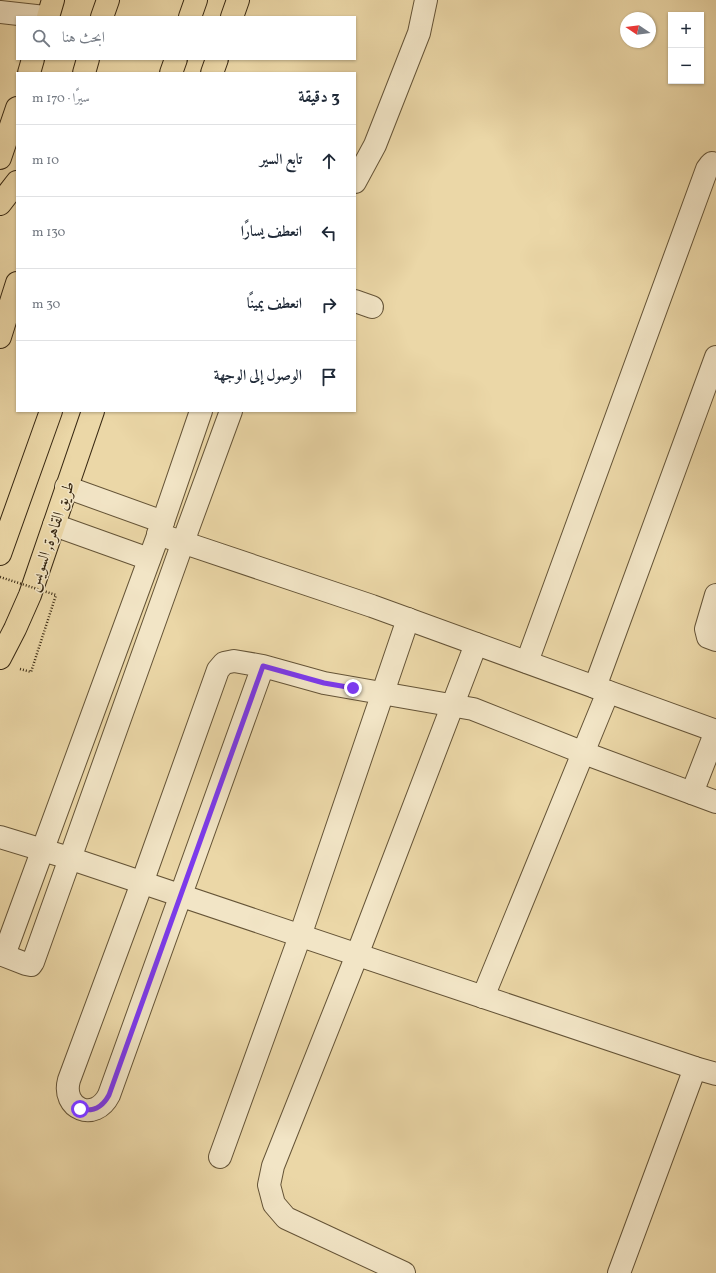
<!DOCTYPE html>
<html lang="ar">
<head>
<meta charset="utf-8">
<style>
  body { margin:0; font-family:Vollkorn,Amiri,serif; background:#f2f2f3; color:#1f2937; direction:rtl }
  .controls { position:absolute; right:12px; top:12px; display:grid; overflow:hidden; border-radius:0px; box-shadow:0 1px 3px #0004 }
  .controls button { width:36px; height:36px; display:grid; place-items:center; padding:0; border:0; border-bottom:1px solid #e0e1e3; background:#fff; color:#1f2937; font:20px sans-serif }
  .compass { position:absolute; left:620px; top:12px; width:36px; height:36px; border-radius:50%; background:#fff; box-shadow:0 1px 3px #0004; rotate:283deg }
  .stop { position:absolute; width:12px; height:12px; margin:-9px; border:3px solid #7c3aed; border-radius:50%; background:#fff }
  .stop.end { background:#7c3aed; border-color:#fff; box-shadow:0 1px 4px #0008 }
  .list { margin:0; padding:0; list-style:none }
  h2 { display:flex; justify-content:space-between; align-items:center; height:52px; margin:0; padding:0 16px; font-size:17px }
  h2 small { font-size:13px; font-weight:400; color:#747a83 }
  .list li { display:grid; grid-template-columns:26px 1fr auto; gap:12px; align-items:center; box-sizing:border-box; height:72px; padding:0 16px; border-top:1px solid #e0e1e3 }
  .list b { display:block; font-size:15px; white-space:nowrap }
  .list em { font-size:13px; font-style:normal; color:#747a83 }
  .icon { flex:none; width:22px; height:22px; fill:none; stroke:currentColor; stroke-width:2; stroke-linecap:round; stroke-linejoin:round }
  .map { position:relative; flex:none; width:716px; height:1273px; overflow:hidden; direction:ltr }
  .search { position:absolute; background:#fff; box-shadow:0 1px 3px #0004; left:16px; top:16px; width:340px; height:44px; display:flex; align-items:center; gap:10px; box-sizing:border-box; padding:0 14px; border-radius:0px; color:#747a83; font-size:15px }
  .panel { position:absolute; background:#fff; box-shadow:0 1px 3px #0004; left:16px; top:72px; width:340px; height:340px; border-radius:0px; direction:rtl }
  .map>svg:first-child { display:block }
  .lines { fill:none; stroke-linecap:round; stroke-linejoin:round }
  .minor-casing { stroke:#655437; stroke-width:24 }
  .major-casing { stroke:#382812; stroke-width:24 }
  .highway-casing { stroke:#382812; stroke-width:24 }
  .path { stroke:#382812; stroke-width:2.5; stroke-dasharray:1 2; stroke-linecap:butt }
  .minor { stroke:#f2e5c6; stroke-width:22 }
  .major { stroke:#ebd7a7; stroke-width:22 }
  .highway { stroke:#ebd7a7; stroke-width:22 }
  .path-bridge { stroke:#382812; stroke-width:2.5; stroke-dasharray:1 2; stroke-linecap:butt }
  .route { stroke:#7c3aed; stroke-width:5 }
  .labels { text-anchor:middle; stroke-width:3; stroke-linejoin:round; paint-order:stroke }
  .street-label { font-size:16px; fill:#382812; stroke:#f2e5c6 }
</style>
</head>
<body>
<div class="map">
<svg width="716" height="1273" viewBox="0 0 716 1273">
  <rect width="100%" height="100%" fill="#ebd7a7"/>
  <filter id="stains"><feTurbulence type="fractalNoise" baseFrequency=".005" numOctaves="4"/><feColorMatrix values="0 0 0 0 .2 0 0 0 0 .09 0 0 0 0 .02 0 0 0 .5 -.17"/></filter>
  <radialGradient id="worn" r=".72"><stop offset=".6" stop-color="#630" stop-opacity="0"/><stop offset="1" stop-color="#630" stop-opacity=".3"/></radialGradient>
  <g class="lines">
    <!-- minor casing -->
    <g class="minor-casing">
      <g id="minor">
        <polyline points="0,12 45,17"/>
        <polyline points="355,182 375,145 419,33 426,0"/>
        <polyline points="355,301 372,307"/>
        <polyline points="66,487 163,522"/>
        <polyline points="54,525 149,559"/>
        <polyline points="158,534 372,606 716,731"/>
        <polyline points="716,595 706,629 708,637 716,640"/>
        <polyline points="527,662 707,169 710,165 712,163 716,164"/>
        <path d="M263,666L109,1095C95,1123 61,1109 69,1080L142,883L218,670L224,663L234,661L263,666L324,683L473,709L584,753L716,802"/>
        <polyline points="595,687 716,357"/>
        <polyline points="692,793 716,731"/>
        <polyline points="0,837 69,858 695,1068 716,1074"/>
        <polyline points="0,954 26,964 31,965 33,962 183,542 231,411"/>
        <polyline points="4,955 163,522 201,411"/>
        <polyline points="483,997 608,692"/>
        <polyline points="220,1157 300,936 408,619"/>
        <polyline points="404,1273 286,1218 274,1204 269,1185 273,1166 357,955 476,644"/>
        <polyline points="619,1273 695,1068"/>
      </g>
    </g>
    <!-- major casing -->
    <g class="major-casing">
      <g id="major">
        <polyline points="48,17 53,0"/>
        <polyline points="232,17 238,0"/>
        <polyline points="29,73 33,59"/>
        <polyline points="212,73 217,59"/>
        <polyline points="0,158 17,108"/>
        <polyline points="0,658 15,629 30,595 93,411"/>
      </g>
    </g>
    <!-- highway casing -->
    <g class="highway-casing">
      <g id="highway">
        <polyline points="102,17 108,0"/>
        <polyline points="190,17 196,0"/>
        <polyline points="84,73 88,59"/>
        <polyline points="171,73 176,59"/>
        <polyline points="0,204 17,182"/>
        <polyline points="0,337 17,283"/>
        <polyline points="0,554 51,411"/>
      </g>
    </g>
    <!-- path -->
    <polyline class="path" points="20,669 31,672 56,595"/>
    <!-- minor -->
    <use href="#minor" class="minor"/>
    <!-- major -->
    <use href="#major" class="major"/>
    <!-- highway -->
    <use href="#highway" class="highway"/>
    <!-- path-bridge -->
    <polyline class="path-bridge" points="0,577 56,595"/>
  </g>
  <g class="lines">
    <!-- route -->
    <path class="route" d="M80,1109C93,1112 102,1108 109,1095L263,666L324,683L353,688"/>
  </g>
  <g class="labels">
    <!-- street labels -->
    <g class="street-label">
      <text transform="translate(50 536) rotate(-71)" y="6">طريق القاهرة, السويس</text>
    </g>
  </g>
  <rect width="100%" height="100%" filter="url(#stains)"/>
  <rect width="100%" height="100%" fill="url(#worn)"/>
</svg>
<div class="controls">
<button>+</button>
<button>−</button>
</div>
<svg class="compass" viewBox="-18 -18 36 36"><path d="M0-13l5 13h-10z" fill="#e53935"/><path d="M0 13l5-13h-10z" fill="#747a83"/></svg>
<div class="stop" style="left:80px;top:1109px"></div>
<div class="stop end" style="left:353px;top:688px"></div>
<div class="search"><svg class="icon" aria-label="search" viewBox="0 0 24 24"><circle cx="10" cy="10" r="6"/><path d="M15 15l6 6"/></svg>ابحث هنا</div>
<section class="panel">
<h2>3 دقيقة<small>سيرًا · 170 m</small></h2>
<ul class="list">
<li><svg class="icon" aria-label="ahead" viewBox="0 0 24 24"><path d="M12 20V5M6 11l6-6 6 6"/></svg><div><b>تابع السير</b></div><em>10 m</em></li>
<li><svg class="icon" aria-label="left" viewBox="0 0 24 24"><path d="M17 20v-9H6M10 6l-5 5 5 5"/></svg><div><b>انعطف يسارًا</b></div><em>130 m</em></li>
<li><svg class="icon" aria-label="right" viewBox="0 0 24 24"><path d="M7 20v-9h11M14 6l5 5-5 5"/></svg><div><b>انعطف يمينًا</b></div><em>30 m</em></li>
<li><svg class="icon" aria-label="arrive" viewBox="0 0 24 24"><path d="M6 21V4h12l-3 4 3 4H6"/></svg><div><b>الوصول إلى الوجهة</b></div></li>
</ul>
</section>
</div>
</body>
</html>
